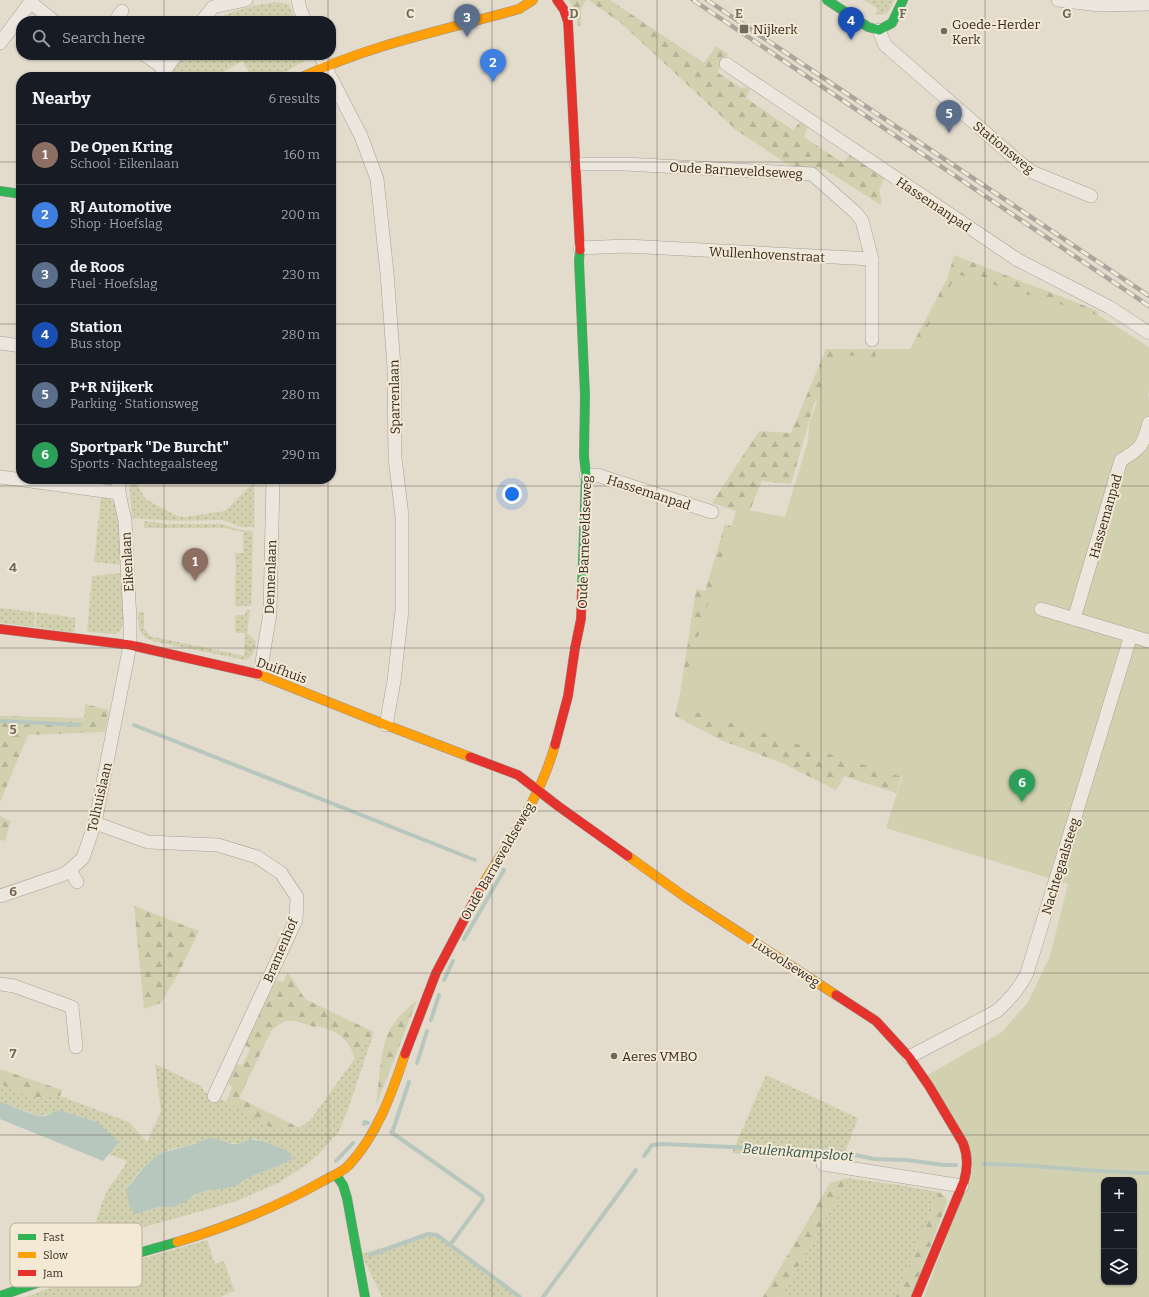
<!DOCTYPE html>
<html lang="en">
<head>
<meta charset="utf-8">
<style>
  body { margin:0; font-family:Bitter,serif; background:#20242c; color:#f1f3f6 }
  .controls { position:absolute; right:12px; bottom:12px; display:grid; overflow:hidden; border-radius:8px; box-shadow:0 1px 3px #0004 }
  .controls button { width:36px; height:36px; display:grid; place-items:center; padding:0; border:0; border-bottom:1px solid #363941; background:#171b24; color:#f1f3f6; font:20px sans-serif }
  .you { position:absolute; left:512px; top:494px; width:14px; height:14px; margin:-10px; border:3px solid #fff; border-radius:50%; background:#1a73e8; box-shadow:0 0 0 6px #1a73e833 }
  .badge { display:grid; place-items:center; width:26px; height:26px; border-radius:50%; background:#ea580c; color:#fff; font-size:13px; font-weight:700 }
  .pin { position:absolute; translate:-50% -33px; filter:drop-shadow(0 1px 2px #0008) }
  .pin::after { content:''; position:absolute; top:21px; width:14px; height:12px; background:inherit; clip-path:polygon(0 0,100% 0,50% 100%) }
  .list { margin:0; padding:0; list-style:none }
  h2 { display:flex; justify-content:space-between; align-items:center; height:52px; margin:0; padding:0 16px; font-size:17px }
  h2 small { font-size:13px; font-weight:400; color:#9ea1a6 }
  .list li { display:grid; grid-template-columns:26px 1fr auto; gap:12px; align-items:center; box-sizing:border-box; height:60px; padding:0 16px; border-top:1px solid #363941 }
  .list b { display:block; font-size:15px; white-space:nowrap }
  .list p { margin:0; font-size:13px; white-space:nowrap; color:#9ea1a6 }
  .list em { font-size:13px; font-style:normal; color:#9ea1a6 }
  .icon { flex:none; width:22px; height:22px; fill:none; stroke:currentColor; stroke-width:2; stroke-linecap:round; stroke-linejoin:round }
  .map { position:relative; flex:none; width:1149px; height:1297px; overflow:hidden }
  .search { position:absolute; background:#171b24; box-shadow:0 1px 3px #0004; left:16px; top:16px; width:320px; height:44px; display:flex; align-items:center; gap:10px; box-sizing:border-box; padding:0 14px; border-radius:16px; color:#9ea1a6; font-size:15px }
  .panel { position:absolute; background:#171b24; box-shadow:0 1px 3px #0004; left:16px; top:72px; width:320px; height:412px; border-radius:16px }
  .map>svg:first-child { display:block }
  .grass { fill:url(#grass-dots); fill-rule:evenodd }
  .forest { fill:url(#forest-firs) }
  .pitch { fill:#d1d1b0; fill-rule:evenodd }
  .water { fill:#b8c7be }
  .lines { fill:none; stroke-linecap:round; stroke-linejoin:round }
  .stream { stroke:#b8c7be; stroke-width:4 }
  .street-casing { stroke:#a8a196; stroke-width:14 }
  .fast-casing { stroke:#979086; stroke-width:10 }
  .slow-casing { stroke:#979086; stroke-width:10 }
  .jam-casing { stroke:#979086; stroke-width:10 }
  .street { stroke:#ebe6de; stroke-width:13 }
  .fast { stroke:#30b455; stroke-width:9 }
  .slow { stroke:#ff9f0a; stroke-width:9 }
  .jam { stroke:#e5322d; stroke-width:9 }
  .rail-casing { stroke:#aaa69e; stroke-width:4.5 }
  .rail { stroke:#f3e9d4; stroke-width:3; stroke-dasharray:9; stroke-linecap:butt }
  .grid { fill:none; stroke:#72685c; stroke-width:1; stroke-opacity:0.55 }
  .poi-dot { fill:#72685c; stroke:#f3e9d4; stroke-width:1.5 }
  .labels { text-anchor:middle; stroke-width:4; stroke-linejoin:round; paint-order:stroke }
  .poi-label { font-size:13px; fill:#35291f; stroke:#f3e9d4; text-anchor:start }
  .street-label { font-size:13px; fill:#35291f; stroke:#f3e9d4 }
  .water-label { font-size:14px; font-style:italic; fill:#2f5451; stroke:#f3e9d4 }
  .key { fill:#f3e9d4; stroke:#baaf9e; stroke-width:1 }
  .key-label { font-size:11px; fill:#35291f }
  .grid-label { font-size:13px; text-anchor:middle; font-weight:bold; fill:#72685c; stroke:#f3e9d4; stroke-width:4; stroke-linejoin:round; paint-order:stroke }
</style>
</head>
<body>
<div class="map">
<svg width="1149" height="1297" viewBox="0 0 1149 1297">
  <defs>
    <pattern id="grass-dots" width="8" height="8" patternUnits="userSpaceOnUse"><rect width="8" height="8" fill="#d1d1b0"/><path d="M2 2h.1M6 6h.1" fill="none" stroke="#b4b397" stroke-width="1.8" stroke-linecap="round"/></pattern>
    <pattern id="forest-firs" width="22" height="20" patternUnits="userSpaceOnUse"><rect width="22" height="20" fill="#d1d1b0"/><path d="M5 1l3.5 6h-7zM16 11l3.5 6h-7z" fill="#b4b397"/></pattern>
  </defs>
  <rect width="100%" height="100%" fill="#e3dccd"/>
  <!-- grass -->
  <g class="grass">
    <path d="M864,0H895C889,10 889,16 875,14L878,9Z"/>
    <path d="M276,2L283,3L289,5L296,21H213C232,10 254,5 276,2Z"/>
    <polygon points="184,55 310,55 311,57 277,77 252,77 242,61 215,77 169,77"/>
    <polygon points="129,479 135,479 143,495 147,500 177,516 184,517 225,511 254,482 254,527 242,527 222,520 175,521 132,518"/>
    <path d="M101,497C107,498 112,499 115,504C122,515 121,551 121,565L94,562Z"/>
    <polygon points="144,521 168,524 221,524 241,530 253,531 252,589 251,606 235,606 235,574 236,574 235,553 243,553 243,532 225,528 144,528"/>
    <polygon points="122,573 125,625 122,626 120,631 115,634 87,632 92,576"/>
    <polygon points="0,608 35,612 34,627 0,623"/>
    <path d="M246,610H250L247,633L256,641C255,649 254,657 245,660L152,641C137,635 139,627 138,612H144V628L150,636L244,656L245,633H235V615H245Z"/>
    <polygon points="37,612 76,618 74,633 35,627"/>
    <path d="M374,1032L348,1109L338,1133L318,1155L306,1165L278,1183L234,1202L155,1224L92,1240C96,1222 100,1204 109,1188C114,1179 123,1171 127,1161L109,1154L97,1122L59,1110C52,1112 47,1115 40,1116L0,1102V1084C11,1088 29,1098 41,1098C47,1098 53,1095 60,1096L129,1122L147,1142L161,1111L155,1064L201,1086L205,1093L298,1129L311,1119ZM206,1139L239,1144L250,1139H256L287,1150L292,1160L250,1177L242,1183L222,1189H212L203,1191L189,1199L171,1207H158L142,1213L126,1190C135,1176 148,1159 164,1152C177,1146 193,1147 206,1139Z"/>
    <polygon points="766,1075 858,1118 842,1160 732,1153"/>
    <polygon points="848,1178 899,1185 939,1192 896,1297 781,1297"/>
    <polygon points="432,1233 518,1297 382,1297 361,1254"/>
    <polygon points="207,1240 215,1264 224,1261 234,1290 234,1291 222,1296 222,1297 25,1297 106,1269"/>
  </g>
  <!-- forest -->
  <g class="forest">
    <polygon points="569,0 586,0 581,9 581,26 578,26 576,13"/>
    <polygon points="588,0 610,0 704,63 716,46 728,54 717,72 741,88 746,87 750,89 746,98 793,130 800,122 808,127 804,137 843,163 850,155 885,178 879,189 882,203 881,205 824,169 792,167 733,128 733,127 621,23"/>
    <polygon points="954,255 1098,311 1098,318 923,360 827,402 815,401 791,484 762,481 748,515 712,503 759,431 791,433 826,349 910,349 948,277"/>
    <polygon points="725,524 736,528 905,764 896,793 844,776 836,790 782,763 723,741 675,716 680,694 696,589 705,591"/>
    <polygon points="85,704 109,710 105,732 28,735 0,802 0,716 84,718"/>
    <polygon points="0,816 11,821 5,841 0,840"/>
    <polygon points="134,906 199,931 178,974 161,1003 144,1009"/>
    <path d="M288,972L305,999L374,1032L355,1060C353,1055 352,1049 349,1045C343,1034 328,1028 316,1026L315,1027C295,1022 288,1014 271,1031L239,1098L300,1128L298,1129L270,1127L226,1102L232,1087L226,1082L234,1063L240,1065L243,1064L250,1049L244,1044L275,980L283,982Z"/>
    <path d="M417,1000L376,1106C379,1084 380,1052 388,1033C394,1020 407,1009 417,1000Z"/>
    <path d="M0,1069L62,1090L60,1096C53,1095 47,1098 41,1098C29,1098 11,1088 0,1084Z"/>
    <polygon points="848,1178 781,1297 763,1297 830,1183"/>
    <polygon points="939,1192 946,1198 947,1203 911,1297 896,1297"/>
  </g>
  <!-- pitch -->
  <path class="pitch" d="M957,274L1100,316L1149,347V390L1148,396L1149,397V1297H924L972,1170L928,1075L1002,1032L1028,1002L1050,956L1068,884L886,828L902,777L677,706L737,508L785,517L808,441L809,424L817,402L829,358H842L843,355L875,357L878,350L913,352ZM1104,1180H1134V1282H1104Z"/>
  <!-- water -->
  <g class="water">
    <path d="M0,1102C10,1105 31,1115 40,1116C47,1117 52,1112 59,1110L97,1122L119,1142L103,1161L0,1119Z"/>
    <polygon points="213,1138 232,1144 239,1144 250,1139 262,1141 287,1150 292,1158 292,1160 250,1177 236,1186 222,1189 208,1190 194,1195 184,1203 171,1207 158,1207 138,1214 134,1213 130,1207 126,1190 144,1167 157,1155 164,1152 195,1144 206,1139"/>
  </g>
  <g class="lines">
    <!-- stream -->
    <g class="stream">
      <polyline points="0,721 80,725"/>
      <polyline points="134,725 475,860"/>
      <polyline points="464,939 504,870 503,870"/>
      <polyline points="444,980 453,961"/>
      <polyline points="431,1020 439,995"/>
      <polyline points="417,1063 427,1031"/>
      <polyline points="364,1124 365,1122 368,1123"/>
      <polyline points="391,1132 482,1196 483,1200 450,1245"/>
      <polyline points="392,1133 409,1082"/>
      <polyline points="644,1156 652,1145 664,1144 842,1152 874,1159 907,1160 944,1165 956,1165"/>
      <polyline points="336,1161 353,1143"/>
      <path d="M983,1164C1039,1164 1094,1173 1149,1173"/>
      <polyline points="370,1255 428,1234 437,1235 520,1297"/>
      <polyline points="543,1297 636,1170"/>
    </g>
    <!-- street casing -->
    <g class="street-casing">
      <g id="street">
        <polyline points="298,0 300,9 305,21"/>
        <polyline points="1058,0 1099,5 1149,4"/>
        <polyline points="30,2 54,21"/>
        <polyline points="115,21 122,11"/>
        <polyline points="202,21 213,7 246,0"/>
        <polyline points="879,30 885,45 1018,161 1032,172 1091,196"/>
        <polyline points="0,43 32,0"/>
        <polyline points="145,55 165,69"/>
        <polyline points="320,55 329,74"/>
        <polyline points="726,64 1018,260 1109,307 1149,333"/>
        <polyline points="160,77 176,55"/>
        <polyline points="331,78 361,136 377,179 387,273 394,367 395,458 402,516 402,610 394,681 386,725"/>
        <polyline points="576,164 625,164 812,174 856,213 862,221 872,259"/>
        <polyline points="580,248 626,246 872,259 872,340"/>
        <polyline points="0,343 21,346"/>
        <polyline points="586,475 597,475 712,512"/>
        <polyline points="0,477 119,493"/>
        <polyline points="1041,609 1149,641"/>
        <path d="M1074,619L1121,460C1141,449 1143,445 1149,423"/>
        <polyline points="260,674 270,613 273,479"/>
        <polyline points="95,823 148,842 218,845 257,857 281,873 297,897 296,920 214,1096"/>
        <polyline points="70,870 77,882"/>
        <polyline points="0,896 62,875 70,870 83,858 95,823 130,645 130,621 125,521 119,493 118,479"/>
        <polyline points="0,984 14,986 72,1007 76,1047"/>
        <path d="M909,1057L997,1011C1009,1000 1020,988 1027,973L1131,635"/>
        <polyline points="823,1164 962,1186"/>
      </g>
    </g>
    <!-- fast casing -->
    <g class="fast-casing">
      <g id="fast">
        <polyline points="827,0 868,27 879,30 892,23 903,0"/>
        <polyline points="0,191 21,194"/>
        <polyline points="580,250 579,261 585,395 584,456 586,475 582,589"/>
        <polyline points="336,1175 343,1185 347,1198 365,1297"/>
        <polyline points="0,1296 57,1276 177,1242"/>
      </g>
    </g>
    <!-- slow casing -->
    <g class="slow-casing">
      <g id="slow">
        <path d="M302,77C372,44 445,30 519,9L533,0"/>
        <polyline points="258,674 386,725 470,757"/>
        <polyline points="628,856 685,897 836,995"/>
        <path d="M483,884C510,840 541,796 555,745"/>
        <path d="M177,1242C227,1227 277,1207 323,1181C331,1176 343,1172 349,1165C377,1135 392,1093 405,1054"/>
      </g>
    </g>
    <!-- jam casing -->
    <g class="jam-casing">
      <g id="jam">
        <polyline points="557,0 564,10 568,22 580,250"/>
        <polyline points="0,629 130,645 258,674"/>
        <polyline points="555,745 568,696 575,648 581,619 582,589"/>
        <polyline points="470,757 518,775 558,806 628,856"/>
        <path d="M836,995L876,1021L909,1057L929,1086L963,1143C968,1156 968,1168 964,1181L916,1297"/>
        <polyline points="405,1054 436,973 483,884"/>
      </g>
    </g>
    <!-- street -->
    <use href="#street" class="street"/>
    <!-- fast -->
    <use href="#fast" class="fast"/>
    <!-- slow -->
    <use href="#slow" class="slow"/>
    <!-- jam -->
    <use href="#jam" class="jam"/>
    <!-- rail casing -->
    <g class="rail-casing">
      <g id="rail">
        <polyline points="693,0 1149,306"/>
        <polyline points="707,0 1149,296"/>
      </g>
    </g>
    <!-- rail -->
    <use href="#rail" class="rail"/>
  </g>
  <!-- grid -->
  <path class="grid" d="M164,0V21M328,0V21M492,0V1297M657,0V1297M821,0V1297M985,0V1297M164,55V77M328,55V77M0,162H21M331,162H1149M0,324H21M331,324H1149M164,479V1297M328,479V1297M0,486H1149M0,648H1149M0,811H1149M0,973H1149M0,1135H1149"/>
  <!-- markers -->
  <g class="poi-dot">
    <rect x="739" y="24" width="10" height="10" rx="2"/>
    <circle cx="944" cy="31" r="4"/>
    <circle cx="614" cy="1056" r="4"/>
  </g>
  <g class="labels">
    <!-- poi labels -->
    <g class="poi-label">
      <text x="952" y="29">Goede-Herder<tspan x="952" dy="15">Kerk</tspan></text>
      <text x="753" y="34">Nijkerk</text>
      <text x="622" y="1061">Aeres VMBO</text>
    </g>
    <!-- street labels -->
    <g class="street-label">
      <text transform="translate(1004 147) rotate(39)" y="5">Stationsweg</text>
      <text transform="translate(736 170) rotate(3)" y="5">Oude Barneveldseweg</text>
      <text transform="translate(934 204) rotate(34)" y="5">Hassemanpad</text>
      <text transform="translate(767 254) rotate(3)" y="5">Wullenhovenstraat</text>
      <text transform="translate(394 397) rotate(-91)" y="5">Sparrenlaan</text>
      <text transform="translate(649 492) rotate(18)" y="5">Hassemanpad</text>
      <text transform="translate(1105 516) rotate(-74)" y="5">Hassemanpad</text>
      <text transform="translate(584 542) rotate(-88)" y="5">Oude Barneveldseweg</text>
      <text transform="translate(127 562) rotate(-93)" y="5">Eikenlaan</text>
      <text transform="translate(270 577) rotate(-88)" y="5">Dennenlaan</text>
      <text transform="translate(282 670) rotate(20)" y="5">Duifhuis</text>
      <text transform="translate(99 797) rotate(-77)" y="5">Tolhuislaan</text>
      <text transform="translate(497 861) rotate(-60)" y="5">Oude Barneveldseweg</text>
      <text transform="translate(1060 866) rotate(-73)" y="5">Nachtegaalsteeg</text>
      <text transform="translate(280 950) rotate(-67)" y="5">Bramenhof</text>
      <text transform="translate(786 962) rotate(33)" y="5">Luxoolseweg</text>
    </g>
    <!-- water labels -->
    <g class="water-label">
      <text transform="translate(798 1152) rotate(4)" y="5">Beulenkampsloot</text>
    </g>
  </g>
  <!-- legend -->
  <rect x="10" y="1223" width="132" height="64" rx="6" class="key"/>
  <rect x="18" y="1234" width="18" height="6" fill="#30b455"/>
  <rect x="18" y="1252" width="18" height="6" fill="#ff9f0a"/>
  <rect x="18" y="1270" width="18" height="6" fill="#e5322d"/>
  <g class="key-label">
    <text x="43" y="1241">Fast</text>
    <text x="43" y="1259">Slow</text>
    <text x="43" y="1277">Jam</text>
  </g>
  <g class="grid-label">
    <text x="410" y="18">C</text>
    <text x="574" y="18">D</text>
    <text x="739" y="18">E</text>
    <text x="903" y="18">F</text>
    <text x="1067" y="18">G</text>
    <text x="13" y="572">4</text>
    <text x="13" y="734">5</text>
    <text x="13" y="896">6</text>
    <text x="13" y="1058">7</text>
  </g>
</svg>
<div class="controls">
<button>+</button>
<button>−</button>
<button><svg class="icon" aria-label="layers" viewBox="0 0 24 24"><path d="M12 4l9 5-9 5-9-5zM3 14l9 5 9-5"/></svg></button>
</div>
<div class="you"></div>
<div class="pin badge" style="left:195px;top:581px;background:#8d6e63">1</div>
<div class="pin badge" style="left:493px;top:82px;background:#3f7fe0">2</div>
<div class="pin badge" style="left:467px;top:37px;background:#5c6f8a">3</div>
<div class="pin badge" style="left:851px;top:40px;background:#1a4fb4">4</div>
<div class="pin badge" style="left:949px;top:133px;background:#5c6f8a">5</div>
<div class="pin badge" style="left:1022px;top:802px;background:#2e9e5b">6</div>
<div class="search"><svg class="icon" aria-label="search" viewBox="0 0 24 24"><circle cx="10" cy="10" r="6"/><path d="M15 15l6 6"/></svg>Search here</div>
<section class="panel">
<h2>Nearby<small>6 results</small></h2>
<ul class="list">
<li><span class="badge" style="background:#8d6e63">1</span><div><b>De Open Kring</b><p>School · Eikenlaan</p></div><em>160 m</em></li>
<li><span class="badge" style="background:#3f7fe0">2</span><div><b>RJ Automotive</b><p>Shop · Hoefslag</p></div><em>200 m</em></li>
<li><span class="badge" style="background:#5c6f8a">3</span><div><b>de Roos</b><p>Fuel · Hoefslag</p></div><em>230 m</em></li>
<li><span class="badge" style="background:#1a4fb4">4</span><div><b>Station</b><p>Bus stop</p></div><em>280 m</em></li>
<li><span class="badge" style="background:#5c6f8a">5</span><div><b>P+R Nijkerk</b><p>Parking · Stationsweg</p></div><em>280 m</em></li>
<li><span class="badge" style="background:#2e9e5b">6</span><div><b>Sportpark &quot;De Burcht&quot;</b><p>Sports · Nachtegaalsteeg</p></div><em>290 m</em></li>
</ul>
</section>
</div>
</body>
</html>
